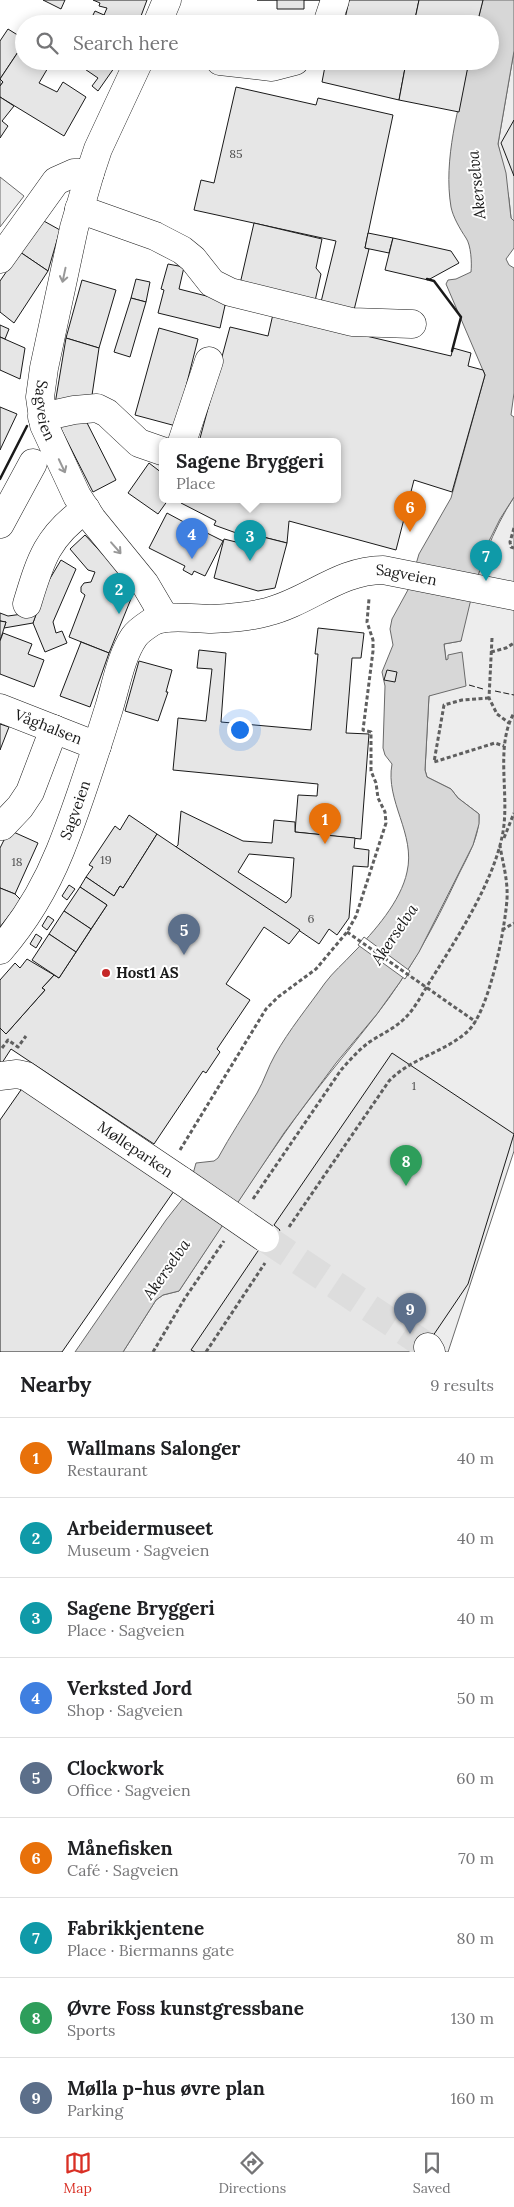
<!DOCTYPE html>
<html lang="en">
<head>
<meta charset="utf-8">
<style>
  body { margin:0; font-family:Lora,serif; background:#f2f2f2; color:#202124 }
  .you { position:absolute; left:239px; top:729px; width:18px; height:18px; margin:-12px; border:4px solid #fff; border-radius:50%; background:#1a73e8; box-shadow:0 0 0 8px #1a73e833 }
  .badge { display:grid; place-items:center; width:32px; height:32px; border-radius:50%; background:#d93025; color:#fff; font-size:16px; font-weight:700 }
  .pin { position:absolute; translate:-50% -41px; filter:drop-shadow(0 1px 2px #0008) }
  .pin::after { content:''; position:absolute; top:26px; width:18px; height:15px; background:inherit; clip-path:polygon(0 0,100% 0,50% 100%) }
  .popup { position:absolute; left:159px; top:438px; width:182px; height:65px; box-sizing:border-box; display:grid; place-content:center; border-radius:8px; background:#fff; filter:drop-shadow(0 1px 4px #0005); font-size:16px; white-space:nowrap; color:#757577 }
  .popup b { font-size:19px; color:#202124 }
  .popup::after { content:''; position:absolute; left:50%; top:100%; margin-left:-10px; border:10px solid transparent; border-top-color:#fff }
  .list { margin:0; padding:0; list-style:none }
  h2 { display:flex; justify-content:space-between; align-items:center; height:65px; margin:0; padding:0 20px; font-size:21px }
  h2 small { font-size:16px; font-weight:400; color:#757577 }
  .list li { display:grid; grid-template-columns:32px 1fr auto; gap:15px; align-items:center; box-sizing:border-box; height:80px; padding:0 20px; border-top:1px solid #e0e0e0 }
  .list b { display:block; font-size:19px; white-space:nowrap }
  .list p { margin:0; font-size:16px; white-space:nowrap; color:#757577 }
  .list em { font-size:16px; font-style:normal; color:#757577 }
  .icon { flex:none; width:28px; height:28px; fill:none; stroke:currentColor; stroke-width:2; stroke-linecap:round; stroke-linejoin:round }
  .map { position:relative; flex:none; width:514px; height:1352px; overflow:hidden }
  .search { position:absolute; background:#fff; box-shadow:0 2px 12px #0003; left:15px; right:15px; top:15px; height:55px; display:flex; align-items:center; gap:12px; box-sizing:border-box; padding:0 18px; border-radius:28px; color:#757577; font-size:19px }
  .sheet { height:785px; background:#fff }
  nav { display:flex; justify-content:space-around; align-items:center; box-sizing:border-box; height:70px; border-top:1px solid #e0e0e0; background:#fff; font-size:14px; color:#757577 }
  nav a { display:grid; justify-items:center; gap:2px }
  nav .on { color:#d93025 }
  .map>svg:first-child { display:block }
  .green { fill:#ededed; stroke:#6a6a6a }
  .water { fill:#d7d7d7; stroke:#6a6a6a }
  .pier { fill:#fff; stroke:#6a6a6a }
  .building { fill:#e6e6e6; stroke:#1a1a1a; fill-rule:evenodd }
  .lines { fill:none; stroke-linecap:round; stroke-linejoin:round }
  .minor-tunnel { stroke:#ddd; stroke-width:28; stroke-dasharray:28 14; stroke-linecap:butt }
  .minor-casing { stroke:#1a1a1a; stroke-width:29 }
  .path { stroke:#5f5f5f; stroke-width:3; stroke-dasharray:4 2.5; stroke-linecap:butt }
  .minor { stroke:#fff; stroke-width:28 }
  .minor-bridge-casing { stroke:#1a1a1a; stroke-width:29; stroke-linecap:butt }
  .minor-bridge { stroke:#fff; stroke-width:28 }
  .fence { stroke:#1a1a1a; stroke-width:1; stroke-dasharray:6 2.5; stroke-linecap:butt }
  .wall { stroke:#1a1a1a; stroke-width:2.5 }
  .oneway { stroke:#989898 }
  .poi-dot { fill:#c62828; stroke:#fff; stroke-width:2 }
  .labels { text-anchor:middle; stroke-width:4; stroke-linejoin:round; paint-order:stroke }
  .number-label { font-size:12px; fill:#4d4d4d }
  .street-label { font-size:15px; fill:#1a1a1a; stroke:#fff }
  .poi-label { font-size:15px; font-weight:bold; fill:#1a1a1a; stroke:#fff; text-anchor:start }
  .water-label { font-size:16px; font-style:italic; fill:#1a1a1a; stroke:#fff }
</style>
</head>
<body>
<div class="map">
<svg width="514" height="1352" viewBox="0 0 514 1352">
  <rect width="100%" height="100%" fill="#fff"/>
  <!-- green -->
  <g class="green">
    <polygon points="514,51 514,221 511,218 509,199 498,144"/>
    <polygon points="0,177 24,196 0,227"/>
    <path d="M514,497V1151L448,1352H123L156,1300L163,1295L179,1291C214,1238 248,1185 284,1134C313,1092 346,1054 377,1014C409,973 435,925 457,878C467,857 480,837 479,814L458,798L451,789L427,777L425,770L429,695L448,660H446L444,644L461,641C460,630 465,618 468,607C479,568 492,531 514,497Z"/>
  </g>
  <!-- water -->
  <path class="water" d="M483,0H514V51L498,144L506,173L511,218L514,221V248L506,259L509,265L514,268V393L511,415L514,417V497L500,519L488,543L471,599L461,641L444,644L446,660L448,659V655L462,652L466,686L429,696L425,770L427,777L451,789L458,798L479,814V824L473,845L419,952L400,982L377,1014L336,1063L284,1133L179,1291L163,1295L156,1300L123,1352H75L166,1220L188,1192L196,1163L214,1161L218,1158C230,1136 244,1115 257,1093C264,1081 268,1067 275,1055C289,1030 308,1007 325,983C333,972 344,963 353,953C374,932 401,901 407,872C416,834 385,801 392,764L385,755L383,748L385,686L382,672L393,645L390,629L392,619L409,588L419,554L451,498L485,375L446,284L448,280L456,279L471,272C472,263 471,245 466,238C460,229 453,217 451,207C443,159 459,107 469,61H490V24H477Z"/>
  <!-- pier -->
  <polygon class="pier" points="364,937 410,971 405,979 358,945"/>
  <!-- building -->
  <g class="building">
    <polygon points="43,0 65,0 61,9"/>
    <polygon points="93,0 147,0 138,24 123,24 104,15 107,8 99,6 100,3"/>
    <polygon points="257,0 323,0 304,0 304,9 277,9 277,0"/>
    <polygon points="349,0 419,0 414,24 382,21 382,24 344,24"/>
    <polygon points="419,0 483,0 477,24 414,24"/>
    <polygon points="95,11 104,15 123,24 93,24 97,17 93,15"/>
    <polygon points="83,19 91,24 73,24 75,20 80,23"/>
    <polygon points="8,29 24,39 24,43 0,79 3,82 0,86 0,41"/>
    <polygon points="24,43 24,61 52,61 39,83 57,92 63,82 86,97 64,136 0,97 0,86 3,82 0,79"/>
    <polygon points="73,61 119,61 98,91 92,86 98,78"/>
    <polygon points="326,61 384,61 405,68 399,100 322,82"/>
    <polygon points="397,61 469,61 459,112 399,100 405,68 396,65"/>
    <polygon points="236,87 316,105 318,98 393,115 365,248 369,249 354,310 321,302 336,241 194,210 201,180 214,183"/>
    <polygon points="0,97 14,106 2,121 8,126 0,138"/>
    <polygon points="514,120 514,176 501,143"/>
    <polygon points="42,220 60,230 48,271 20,252"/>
    <polygon points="254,223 322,239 316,268 321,274 315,301 240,284"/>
    <polygon points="368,233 393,238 389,253 365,248"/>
    <polygon points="393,238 451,251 459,263 428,280 385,270"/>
    <polygon points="20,252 48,271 14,323 0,312 0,281"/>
    <polygon points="168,264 184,267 179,289 226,301 220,328 158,313 164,290 161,289"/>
    <polygon points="136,279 150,282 146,302 131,298"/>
    <polygon points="82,280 116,290 99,348 66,338"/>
    <polygon points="131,298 146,302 130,357 114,352"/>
    <polygon points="273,314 451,356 453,348 471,353 468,366 483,370 485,375 452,492 414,480 396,550 289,521 287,543 239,531 239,534 214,525 216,521 181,503 182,500 338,500 338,442 199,442 230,327 268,336"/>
    <polygon points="0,325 9,329 5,339 0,337"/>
    <polygon points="159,328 198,339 176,426 135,415"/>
    <polygon points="0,337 25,348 20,379 0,370"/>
    <polygon points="66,338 99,348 91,402 55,404"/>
    <polygon points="0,407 17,414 0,450"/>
    <polygon points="82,413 116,480 93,492 59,425"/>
    <polygon points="149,463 162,473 162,500 168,500 158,514 128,493"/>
    <polygon points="167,513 193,527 194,525 204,529 203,531 223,541 205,576 194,571 192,575 183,570 185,566 149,548"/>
    <polygon points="239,531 287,543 275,588 258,591 214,578 224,539 236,542"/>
    <polygon points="85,535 135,589 109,653 69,637 85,595 81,592 81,587 84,583 91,582 95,572 88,570 70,549"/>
    <polygon points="61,560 76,569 53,622 56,633 62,631 67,643 45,652 33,623 45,587"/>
    <polygon points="37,612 33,623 4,628 6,622 0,621 0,613 8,616"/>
    <polygon points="0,621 6,622 0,641"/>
    <polygon points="318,628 364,633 361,658 352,658 346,733 369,734 361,839 295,832 298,795 317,796 318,784 173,770 178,718 206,721 212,669 197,668 199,650 226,653 221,722 311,730 318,654 315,654"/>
    <polygon points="3,633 32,644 28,654 44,660 34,687 0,674 0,641"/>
    <polygon points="81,642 109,653 90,707 60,696"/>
    <polygon points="139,661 172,670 166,692 168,692 158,721 125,711"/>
    <polygon points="387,670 397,672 395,682 384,680"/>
    <polygon points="0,724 9,727 0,750"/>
    <path d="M181,811L243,841L272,843L274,820L295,822V832L355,838L354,848L369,850L368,867L353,866L349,918L337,935L329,929L319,944L176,847L178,845ZM249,854L294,858L291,897L286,903L238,872Z"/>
    <polygon points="129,815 157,834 123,888 120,886 114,896 86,877 93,867 89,865 115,826 120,830"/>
    <polygon points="9,830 38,843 15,894 0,888 0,848"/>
    <polygon points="157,834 300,930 289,944 264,927 226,984 250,1000 217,1049 220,1052 206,1073 203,1071 154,1144 11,1049 0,1066 0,1028 6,1034 45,990 42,988 54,975 59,978 107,905 80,887 86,877 114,896 120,886 123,888"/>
    <polygon points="69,885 75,889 67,900 62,896"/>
    <polygon points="80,887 107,905 91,929 64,911"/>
    <polygon points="0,888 15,894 21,900 0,927"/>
    <polygon points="64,911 91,929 76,952 49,934"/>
    <polygon points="48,916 54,920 47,930 42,926"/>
    <polygon points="36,934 42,938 36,948 30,944"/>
    <polygon points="49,934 76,952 59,978 32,960"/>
    <polygon points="27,959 54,975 42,988 45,990 6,1034 0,1028 0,980 15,963 20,968"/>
    <polygon points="392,1053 514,1134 468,1284 422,1352 195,1352 191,1350 260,1248 266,1252 280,1230 274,1225"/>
    <polygon points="23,1087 174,1191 62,1352 0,1352 0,1120"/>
  </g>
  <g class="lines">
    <!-- minor-tunnel -->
    <polyline class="minor-tunnel" points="265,1238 428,1347"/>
    <!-- minor casing -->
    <g class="minor-casing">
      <g id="minor">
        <polyline points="157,24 167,0"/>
        <polyline points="327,24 335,0"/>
        <path id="s1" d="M139,61L98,149L90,173L74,228L44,368L40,397L44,425L77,496L92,519L145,584L165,618"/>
        <polyline points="220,61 272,67 295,61"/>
        <polyline points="79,209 155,236 182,250 193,259 212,283 230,292 352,322 412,324"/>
        <polyline points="0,259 56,181 74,173 90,173"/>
        <polyline points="42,417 74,410 97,408 107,413 139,443 162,451"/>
        <polyline points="182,442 209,361"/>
        <polyline points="0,524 33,463"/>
        <path d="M27,604C40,561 47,536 86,509"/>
        <path id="s2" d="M0,708L97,746"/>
        <polyline points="2,826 20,807 30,792 54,729"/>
        <path id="s3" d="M0,950C26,920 45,888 60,851C79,804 94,756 109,708C116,685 121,656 134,637C138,631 146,626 152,622C166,614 195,619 211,619C230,618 249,617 267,612C308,602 339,570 383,570L514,596"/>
        <path id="s4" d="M0,1076L17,1074L26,1076L182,1181"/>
        <polyline points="428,1347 431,1352"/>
      </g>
    </g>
    <!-- path -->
    <g class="path">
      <polyline points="514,528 510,542 511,547 514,548"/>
      <polyline points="492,638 489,698 497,714 509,723"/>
      <polyline points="491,652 506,648 514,643"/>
      <polyline points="489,698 462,700 444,705 434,762 495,743 504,746"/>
      <polyline points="504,838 514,813"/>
      <polyline points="502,930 514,923"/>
      <polyline points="347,932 476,1022"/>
      <polyline points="2,1048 8,1040 18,1047 26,1036"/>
      <polyline points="180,1150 266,1009 278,997 316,969 347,932 356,916 386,823 385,812 378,798 376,783 371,771 371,732 363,730 373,651 373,640 367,622 369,599"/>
      <path d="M253,1199L341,1070C350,1060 359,1049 371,1041C382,1034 393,1029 403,1020C414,1010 421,996 429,983C455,941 492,885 502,837C511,797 494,748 514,713"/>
      <path d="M289,1227L389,1081C411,1058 443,1053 467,1032C489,1013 505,929 507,899C508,880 503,864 500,846"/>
      <polyline points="153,1352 185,1298 224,1241"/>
      <polyline points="206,1352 265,1263"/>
    </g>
    <!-- minor -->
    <use href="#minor" class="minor"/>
    <!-- minor-bridge casing -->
    <g class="minor-bridge-casing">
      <polyline id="minor-bridge" points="182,1181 265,1238"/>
    </g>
    <!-- minor-bridge -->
    <use href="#minor-bridge" class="minor-bridge"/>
    <!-- fence -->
    <g class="fence">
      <polyline points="469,685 483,689"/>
      <polyline points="495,691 514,695"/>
    </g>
    <!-- wall -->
    <g class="wall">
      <polyline points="427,279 434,281 461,317 452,351"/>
      <polyline points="0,479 27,426"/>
    </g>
  </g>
  <!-- one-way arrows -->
  <defs><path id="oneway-shaft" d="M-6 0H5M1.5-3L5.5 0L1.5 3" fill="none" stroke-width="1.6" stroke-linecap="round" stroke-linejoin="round" transform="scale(1.25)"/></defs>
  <g class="oneway">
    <use href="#oneway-shaft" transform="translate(64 275) rotate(102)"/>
    <use href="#oneway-shaft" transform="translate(62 466) rotate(65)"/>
    <use href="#oneway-shaft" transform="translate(116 548) rotate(49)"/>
  </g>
  <!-- markers -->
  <circle class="poi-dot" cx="106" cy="973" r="5"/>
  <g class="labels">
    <!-- number labels -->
    <g class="number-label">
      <text x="236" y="158">85</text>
      <text x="106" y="864">19</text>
      <text x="17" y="866">18</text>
      <text x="311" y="923">6</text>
      <text x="414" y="1090">1</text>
    </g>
    <!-- street labels -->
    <g class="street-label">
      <text dy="5" stroke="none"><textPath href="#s1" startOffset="366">Sagveien</textPath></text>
      <text dy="5" stroke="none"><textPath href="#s3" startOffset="631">Sagveien</textPath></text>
      <text dy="5" stroke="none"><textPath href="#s2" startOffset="52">Våghalsen</textPath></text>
      <text dy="5" stroke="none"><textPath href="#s3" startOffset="160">Sagveien</textPath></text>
      <text dy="5" stroke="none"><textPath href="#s4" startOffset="158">Mølleparken</textPath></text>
    </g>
    <!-- poi labels -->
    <g class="poi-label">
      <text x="116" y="978">Host1 AS</text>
    </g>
    <!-- water labels -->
    <g class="water-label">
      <text transform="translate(476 185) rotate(-96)" y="6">Akerselva</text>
      <text transform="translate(394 934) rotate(-56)" y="6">Akerselva</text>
      <text transform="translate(166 1269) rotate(-55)" y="6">Akerselva</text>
    </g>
  </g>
</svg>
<div class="you"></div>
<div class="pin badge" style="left:325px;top:844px;background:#e8710a">1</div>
<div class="pin badge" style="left:119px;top:614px;background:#0f9aa8">2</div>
<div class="pin badge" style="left:250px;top:561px;background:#0f9aa8">3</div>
<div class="popup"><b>Sagene Bryggeri</b>Place</div>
<div class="pin badge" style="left:192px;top:559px;background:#3f7fe0">4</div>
<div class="pin badge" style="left:184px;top:955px;background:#5c6f8a">5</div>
<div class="pin badge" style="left:410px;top:532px;background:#e8710a">6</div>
<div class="pin badge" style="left:486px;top:581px;background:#0f9aa8">7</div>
<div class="pin badge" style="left:406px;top:1186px;background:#2e9e5b">8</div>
<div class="pin badge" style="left:410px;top:1334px;background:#5c6f8a">9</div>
<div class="search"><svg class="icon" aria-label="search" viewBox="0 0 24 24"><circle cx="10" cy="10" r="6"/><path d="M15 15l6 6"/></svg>Search here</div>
</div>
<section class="sheet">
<h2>Nearby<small>9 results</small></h2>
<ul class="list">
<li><span class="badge" style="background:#e8710a">1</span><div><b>Wallmans Salonger</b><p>Restaurant</p></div><em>40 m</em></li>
<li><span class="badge" style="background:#0f9aa8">2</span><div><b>Arbeidermuseet</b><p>Museum · Sagveien</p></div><em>40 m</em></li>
<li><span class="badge" style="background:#0f9aa8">3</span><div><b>Sagene Bryggeri</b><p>Place · Sagveien</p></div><em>40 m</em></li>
<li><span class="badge" style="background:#3f7fe0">4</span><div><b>Verksted Jord</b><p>Shop · Sagveien</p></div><em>50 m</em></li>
<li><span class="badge" style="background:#5c6f8a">5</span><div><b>Clockwork</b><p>Office · Sagveien</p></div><em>60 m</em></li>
<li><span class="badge" style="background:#e8710a">6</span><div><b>Månefisken</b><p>Café · Sagveien</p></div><em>70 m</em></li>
<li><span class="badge" style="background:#0f9aa8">7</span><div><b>Fabrikkjentene</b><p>Place · Biermanns gate</p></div><em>80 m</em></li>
<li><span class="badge" style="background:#2e9e5b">8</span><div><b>Øvre Foss kunstgressbane</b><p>Sports</p></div><em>130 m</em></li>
<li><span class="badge" style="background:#5c6f8a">9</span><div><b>Mølla p-hus øvre plan</b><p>Parking</p></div><em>160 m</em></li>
</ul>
</section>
<nav>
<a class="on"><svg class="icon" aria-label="map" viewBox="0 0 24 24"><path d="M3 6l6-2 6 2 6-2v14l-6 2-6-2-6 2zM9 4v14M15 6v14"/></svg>Map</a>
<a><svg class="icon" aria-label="directions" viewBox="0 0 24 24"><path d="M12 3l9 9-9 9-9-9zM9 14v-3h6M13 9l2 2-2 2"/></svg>Directions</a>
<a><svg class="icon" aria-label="saved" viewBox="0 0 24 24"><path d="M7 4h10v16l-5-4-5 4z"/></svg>Saved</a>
</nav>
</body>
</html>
